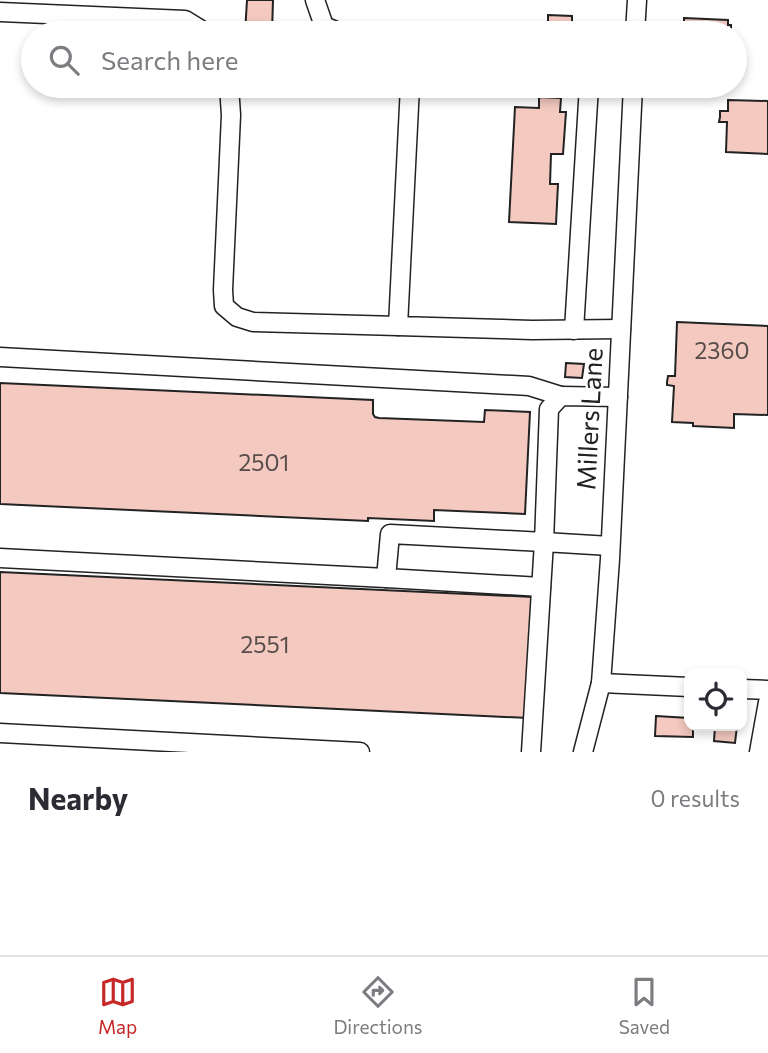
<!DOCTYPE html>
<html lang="en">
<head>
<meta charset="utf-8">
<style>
  body { margin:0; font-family:Commissioner,sans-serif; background:#f2f2f3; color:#2b2b33 }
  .controls { position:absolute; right:21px; bottom:21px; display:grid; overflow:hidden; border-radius:14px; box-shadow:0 4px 10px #0003 }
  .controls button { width:63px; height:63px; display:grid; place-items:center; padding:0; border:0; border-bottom:2px solid #e1e1e2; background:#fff; color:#2b2b33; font:35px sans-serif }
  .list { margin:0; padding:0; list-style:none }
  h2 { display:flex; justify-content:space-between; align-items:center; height:91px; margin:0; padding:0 28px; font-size:30px }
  h2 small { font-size:23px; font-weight:400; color:#7c7c81 }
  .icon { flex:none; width:38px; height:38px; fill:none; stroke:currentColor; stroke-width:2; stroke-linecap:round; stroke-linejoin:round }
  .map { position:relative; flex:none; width:768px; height:752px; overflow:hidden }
  .search { position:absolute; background:#fff; box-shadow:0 4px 10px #0003; left:21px; right:21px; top:21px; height:77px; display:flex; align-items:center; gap:18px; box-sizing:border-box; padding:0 24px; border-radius:38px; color:#7c7c81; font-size:26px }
  .sheet { height:203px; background:#fff }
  nav { display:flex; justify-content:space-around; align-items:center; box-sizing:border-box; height:98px; border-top:2px solid #e1e1e2; background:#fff; font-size:19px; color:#7c7c81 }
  nav a { display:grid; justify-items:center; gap:4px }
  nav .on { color:#c62828 }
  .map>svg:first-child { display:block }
  .building { fill:#f3c9c0; stroke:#222; stroke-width:2 }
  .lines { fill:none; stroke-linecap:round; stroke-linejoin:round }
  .minor-casing { stroke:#222; stroke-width:21 }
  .minor { stroke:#fff; stroke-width:18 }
  .labels { text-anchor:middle; stroke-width:5; stroke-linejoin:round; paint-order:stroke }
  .number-label { font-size:23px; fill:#564c4a }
  .street-label { font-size:26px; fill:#222; stroke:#fff }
</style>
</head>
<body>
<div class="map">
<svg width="768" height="752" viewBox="0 0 768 752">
  <rect width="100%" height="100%" fill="#fff"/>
  <!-- building -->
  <g class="building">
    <polygon points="247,0 273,0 272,33 245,33"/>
    <polygon points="548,15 572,16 572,28 548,27"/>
    <polygon points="684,18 728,20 728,25 731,25 731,32 684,33"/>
    <polygon points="539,97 561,98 560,112 566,112 563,154 551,154 550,184 558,184 556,224 509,222 515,107 539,108"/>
    <polygon points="728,100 768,101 768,154 726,152 727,122 719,122 720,117 720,111 728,111"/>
    <polygon points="677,322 768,326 768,415 734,414 734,428 693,426 693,423 672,422 674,386 667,385 667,382 668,376 675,376"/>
    <polygon points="566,363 584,364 582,378 565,377"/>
    <polygon points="0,383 373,400 373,414 375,417 379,418 484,422 485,410 530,412 525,514 434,510 434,521 368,518 368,521 0,504"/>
    <polygon points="0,572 533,597 528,718 0,693"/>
    <polygon points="656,716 689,718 689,726 693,726 693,737 655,736"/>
    <polygon points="715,726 737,726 735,743 714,741"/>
  </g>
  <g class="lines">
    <!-- minor casing -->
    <g class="minor-casing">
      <g id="minor">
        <polyline points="315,0 324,26 338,32 345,33"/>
        <polyline points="0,12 185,20 206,33"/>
        <polyline points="429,33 468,33"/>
        <polyline points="635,33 637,0"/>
        <polyline points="229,86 231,115 223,290 224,306 237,317 253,322 398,326"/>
        <polyline points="410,86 398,326 532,330 621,329"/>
        <polyline points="574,330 589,86"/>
        <polyline points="0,357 529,386 561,396"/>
        <polyline points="0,558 386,578"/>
        <polyline points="541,587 386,578 390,534 544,542 549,409 561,396 618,397"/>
        <polyline points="601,683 689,687"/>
        <polyline points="742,689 768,690"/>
        <polyline points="0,733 360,752"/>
        <polyline points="531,752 544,542 610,546"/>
        <polyline points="583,752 601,683 610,559 633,86"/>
        <polyline points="759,752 768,702"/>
      </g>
    </g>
    <!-- minor -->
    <use href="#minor" class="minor"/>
  </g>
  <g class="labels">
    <!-- number labels -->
    <g class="number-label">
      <text x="722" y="359">2360</text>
      <text x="264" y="471">2501</text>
      <text x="265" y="653">2551</text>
    </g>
    <!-- street labels -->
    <g class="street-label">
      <text transform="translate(590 419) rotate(-87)" y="9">Millers Lane</text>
    </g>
  </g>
</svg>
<div class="controls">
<button><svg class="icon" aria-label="locate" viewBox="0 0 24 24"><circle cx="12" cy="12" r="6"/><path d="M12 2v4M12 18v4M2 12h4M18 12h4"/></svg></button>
</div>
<div class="search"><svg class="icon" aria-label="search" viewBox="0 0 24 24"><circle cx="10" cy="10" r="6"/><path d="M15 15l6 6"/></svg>Search here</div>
</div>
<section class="sheet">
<h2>Nearby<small>0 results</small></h2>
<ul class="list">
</ul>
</section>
<nav>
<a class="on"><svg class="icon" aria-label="map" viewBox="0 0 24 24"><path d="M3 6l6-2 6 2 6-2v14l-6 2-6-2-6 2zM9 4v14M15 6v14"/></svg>Map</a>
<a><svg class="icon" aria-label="directions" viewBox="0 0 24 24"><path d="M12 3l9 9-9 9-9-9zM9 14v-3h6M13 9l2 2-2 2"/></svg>Directions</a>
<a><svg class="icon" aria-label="saved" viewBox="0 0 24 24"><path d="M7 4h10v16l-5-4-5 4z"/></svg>Saved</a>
</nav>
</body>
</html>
